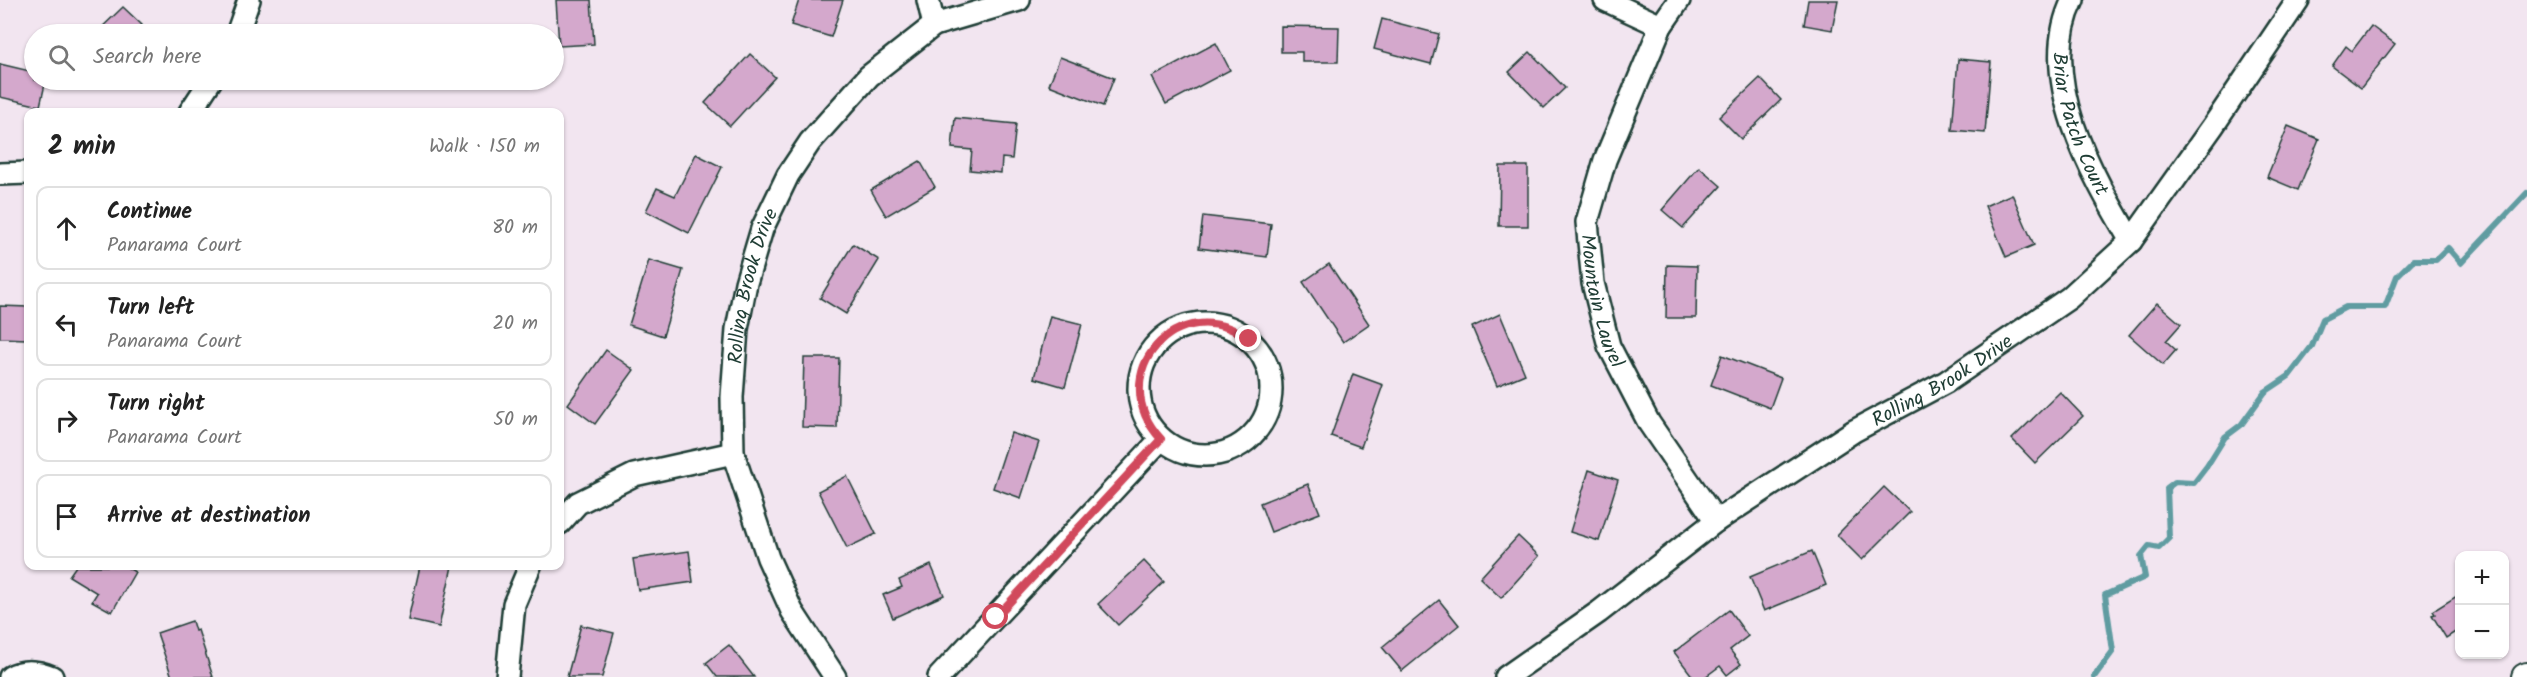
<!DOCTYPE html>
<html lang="en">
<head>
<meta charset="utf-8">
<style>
  body { margin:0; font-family:Kalam,sans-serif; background:#f6f6f6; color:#222 }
  .controls { position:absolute; right:18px; bottom:18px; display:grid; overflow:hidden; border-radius:12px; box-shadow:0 2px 4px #0004 }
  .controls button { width:54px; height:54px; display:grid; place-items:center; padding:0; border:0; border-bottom:2px solid #e0e0e0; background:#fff; color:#222; font:30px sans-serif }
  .stop { position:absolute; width:18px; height:18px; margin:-14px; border:4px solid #d1495b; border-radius:50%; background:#fff }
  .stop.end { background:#d1495b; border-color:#fff; box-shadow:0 2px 6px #0008 }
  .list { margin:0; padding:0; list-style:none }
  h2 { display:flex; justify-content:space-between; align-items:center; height:78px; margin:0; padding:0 24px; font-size:26px }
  h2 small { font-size:20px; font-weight:400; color:#767676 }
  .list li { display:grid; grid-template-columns:39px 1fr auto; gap:18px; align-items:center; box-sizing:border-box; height:84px; margin:0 12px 12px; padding:0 12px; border:2px solid #e0e0e0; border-radius:12px }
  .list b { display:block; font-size:22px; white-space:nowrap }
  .list p { margin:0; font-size:20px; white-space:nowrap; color:#767676 }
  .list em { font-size:20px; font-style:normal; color:#767676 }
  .icon { flex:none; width:33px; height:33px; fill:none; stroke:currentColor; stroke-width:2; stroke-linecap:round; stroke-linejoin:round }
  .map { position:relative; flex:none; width:2527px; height:677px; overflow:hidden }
  .search { position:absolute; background:#fff; box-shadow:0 2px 4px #0004; left:24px; top:24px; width:540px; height:66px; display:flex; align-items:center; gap:15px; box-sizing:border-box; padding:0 21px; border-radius:33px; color:#767676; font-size:22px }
  .panel { position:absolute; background:#fff; box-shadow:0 2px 4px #0004; left:24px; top:108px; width:540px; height:462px; border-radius:12px }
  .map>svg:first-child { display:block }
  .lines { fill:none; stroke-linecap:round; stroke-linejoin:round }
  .stream { stroke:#609ca1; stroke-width:6 }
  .building { fill:#d4a8cc; stroke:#1f3d34; stroke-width:1.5 }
  .minor-casing { stroke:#1f3d34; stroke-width:26 }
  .tertiary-casing { stroke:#1f3d34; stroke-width:30 }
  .minor { stroke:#fff; stroke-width:21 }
  .tertiary { stroke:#fff; stroke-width:26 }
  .route { stroke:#d1495b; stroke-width:8 }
  .labels { text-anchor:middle; stroke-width:4.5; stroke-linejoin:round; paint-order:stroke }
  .street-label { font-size:20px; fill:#1f3d34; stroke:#fff }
</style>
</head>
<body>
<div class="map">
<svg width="2527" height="677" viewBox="0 0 2527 677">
  <rect width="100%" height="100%" fill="#f2e5f0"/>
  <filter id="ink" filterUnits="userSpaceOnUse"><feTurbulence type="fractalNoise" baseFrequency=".0167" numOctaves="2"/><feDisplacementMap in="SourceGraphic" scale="12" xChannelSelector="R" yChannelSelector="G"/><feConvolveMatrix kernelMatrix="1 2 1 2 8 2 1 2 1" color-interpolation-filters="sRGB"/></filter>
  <g filter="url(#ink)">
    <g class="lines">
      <!-- stream -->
      <polyline class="stream" points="2094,677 2113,651 2105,595 2145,577 2141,556 2149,546 2159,548 2169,538 2167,488 2175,482 2194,483 2207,466 2225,437 2241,425 2265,392 2289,376 2312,346 2323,319 2346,307 2385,307 2397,276 2413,260 2436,260 2448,248 2461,263 2527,193"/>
    </g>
    <!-- building -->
    <g class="building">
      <polygon points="556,0 591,0 594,44 559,46"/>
      <polygon points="799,0 843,0 831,37 791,25"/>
      <polygon points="1808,0 1838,0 1832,30 1804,25"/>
      <polygon points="123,7 142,25 132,34 95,34"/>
      <polygon points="1382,19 1439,34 1431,64 1374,49"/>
      <polygon points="1281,26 1339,27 1338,62 1302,62 1302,52 1281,52"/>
      <polygon points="2371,26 2395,44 2361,88 2332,66 2346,46 2352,51"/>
      <polygon points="1216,43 1230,70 1166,104 1152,77"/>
      <polygon points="1530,52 1565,88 1544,108 1509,72"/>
      <polygon points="750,54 775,77 730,126 705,103"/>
      <polygon points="1060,57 1114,78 1103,106 1049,85"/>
      <polygon points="1958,59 1991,62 1985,133 1952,130"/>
      <polygon points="0,64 34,72 34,80 46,80 40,106 0,97"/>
      <polygon points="1760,78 1781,100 1741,139 1719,117"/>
      <polygon points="955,118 1016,124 1012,159 1002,158 1001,173 970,170 972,150 952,148"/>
      <polygon points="2288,126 2319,139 2298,190 2267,177"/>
      <polygon points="696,154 722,167 689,233 646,211 657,188 675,196"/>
      <polygon points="920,161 935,187 886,216 871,190"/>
      <polygon points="1500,166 1528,166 1528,226 1499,226"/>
      <polygon points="1699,167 1721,186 1683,228 1662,210"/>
      <polygon points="2012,194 2034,245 2006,257 1985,206"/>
      <polygon points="1203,216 1271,224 1267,257 1199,248"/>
      <polygon points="853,244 879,260 846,314 820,298"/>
      <polygon points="649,260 683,270 663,336 629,325"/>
      <polygon points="1329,264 1369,324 1343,342 1303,282"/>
      <polygon points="1667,265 1697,266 1696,318 1666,318"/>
      <polygon points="2157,303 2181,324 2166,341 2176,350 2163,365 2129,335"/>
      <polygon points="0,306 28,307 26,339 0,338"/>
      <polygon points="1500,314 1525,374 1497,386 1472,327"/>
      <polygon points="1050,316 1082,324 1065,387 1034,378"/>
      <polygon points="606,350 634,370 595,424 568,404"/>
      <polygon points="1722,355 1781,378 1770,408 1711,385"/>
      <polygon points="804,358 839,358 837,428 802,427"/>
      <polygon points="1353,374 1383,385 1361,447 1331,436"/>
      <polygon points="2060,392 2083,416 2035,463 2012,439"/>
      <polygon points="1011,433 1039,442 1021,498 993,488"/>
      <polygon points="1589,470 1618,480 1599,541 1570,532"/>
      <polygon points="847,476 876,534 847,548 818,491"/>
      <polygon points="1308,484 1320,513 1271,532 1260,503"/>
      <polygon points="1884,487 1910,512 1862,560 1837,535"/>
      <polygon points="1518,536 1539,556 1501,598 1480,578"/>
      <polygon points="689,551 693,582 638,590 633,559"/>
      <polygon points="1812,551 1826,585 1764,611 1750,577"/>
      <polygon points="1144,561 1164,582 1118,625 1098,604"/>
      <polygon points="931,565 944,595 893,618 883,595 902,587 899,580"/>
      <polygon points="76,566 125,566 135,572 112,612 92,601 97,593 69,576"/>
      <polygon points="420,566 452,566 439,627 408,620"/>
      <polygon points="2460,594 2460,629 2446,638 2432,615 2435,614 2433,611"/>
      <polygon points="1439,600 1459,625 1402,671 1382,647"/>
      <polygon points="1729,610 1748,636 1730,650 1741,664 1727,675 1720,666 1705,677 1693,677 1674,652"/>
      <polygon points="192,621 195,631 198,630 213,677 172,677 157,633"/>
      <polygon points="581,625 614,633 602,677 567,677"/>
      <polygon points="729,645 754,677 717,677 706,663"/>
    </g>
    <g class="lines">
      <!-- minor casing -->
      <g class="minor-casing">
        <g id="minor">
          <polyline points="928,0 934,25"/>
          <polyline points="1605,0 1661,26"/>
          <path id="s1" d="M1679,0L1661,26L1605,160L1587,222L1593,283L1609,346L1649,423L1716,521"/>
          <path id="s2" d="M2073,0C2035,77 2092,175 2131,241"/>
          <polyline points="237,34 249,0"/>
          <polyline points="190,112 211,80"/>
          <polyline points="0,174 28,173"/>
          <circle cx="1205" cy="389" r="66"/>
          <polyline points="560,523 578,503 634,475 733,453"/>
          <path d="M10,677C24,669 38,671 52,677"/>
          <polyline points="507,677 514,604 530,566"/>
          <path id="s3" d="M835,677L792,611L768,558L733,453L732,397L737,329L746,283L762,229L788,175L810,142L869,76L934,25L1019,0"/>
          <polyline points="939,677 1161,439"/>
          <path id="s4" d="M1506,677L1599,612L1716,521L1854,431L1946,382L2069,298L2131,241L2213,126L2298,0"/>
        </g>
      </g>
      <!-- tertiary casing -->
      <g class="tertiary-casing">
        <polyline id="tertiary" points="2525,677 2527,676"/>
      </g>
      <!-- minor -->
      <use href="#minor" class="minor"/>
      <!-- tertiary -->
      <use href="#tertiary" class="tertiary"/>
    </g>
  </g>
  <g class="lines" filter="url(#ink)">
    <!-- route -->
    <path class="route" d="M996,617L1161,439C1102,375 1178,288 1249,339"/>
  </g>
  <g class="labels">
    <!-- street labels -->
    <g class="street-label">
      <text dy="7" stroke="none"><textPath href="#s2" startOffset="129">Briar Patch Court</textPath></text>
      <text dy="7" stroke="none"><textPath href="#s3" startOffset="417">Rolling Brook Drive</textPath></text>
      <text dy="7" stroke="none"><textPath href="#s1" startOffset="322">Mountain Laurel</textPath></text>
      <text dy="7" stroke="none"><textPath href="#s4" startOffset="528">Rolling Brook Drive</textPath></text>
    </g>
  </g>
</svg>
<div class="controls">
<button>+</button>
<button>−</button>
</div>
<div class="stop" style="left:996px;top:617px"></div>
<div class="stop end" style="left:1249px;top:339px"></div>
<div class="search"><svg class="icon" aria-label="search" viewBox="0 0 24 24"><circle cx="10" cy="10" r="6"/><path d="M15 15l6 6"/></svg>Search here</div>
<section class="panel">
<h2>2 min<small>Walk · 150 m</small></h2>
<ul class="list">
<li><svg class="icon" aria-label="ahead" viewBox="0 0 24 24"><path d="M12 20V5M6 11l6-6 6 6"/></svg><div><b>Continue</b><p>Panarama Court</p></div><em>80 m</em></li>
<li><svg class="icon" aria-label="left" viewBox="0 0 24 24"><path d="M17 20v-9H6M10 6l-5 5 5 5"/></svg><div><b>Turn left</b><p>Panarama Court</p></div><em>20 m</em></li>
<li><svg class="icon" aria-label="right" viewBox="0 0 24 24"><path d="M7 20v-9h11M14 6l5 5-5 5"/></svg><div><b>Turn right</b><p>Panarama Court</p></div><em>50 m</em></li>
<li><svg class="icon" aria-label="arrive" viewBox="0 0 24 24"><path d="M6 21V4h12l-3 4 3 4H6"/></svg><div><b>Arrive at destination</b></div></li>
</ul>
</section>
</div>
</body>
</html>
